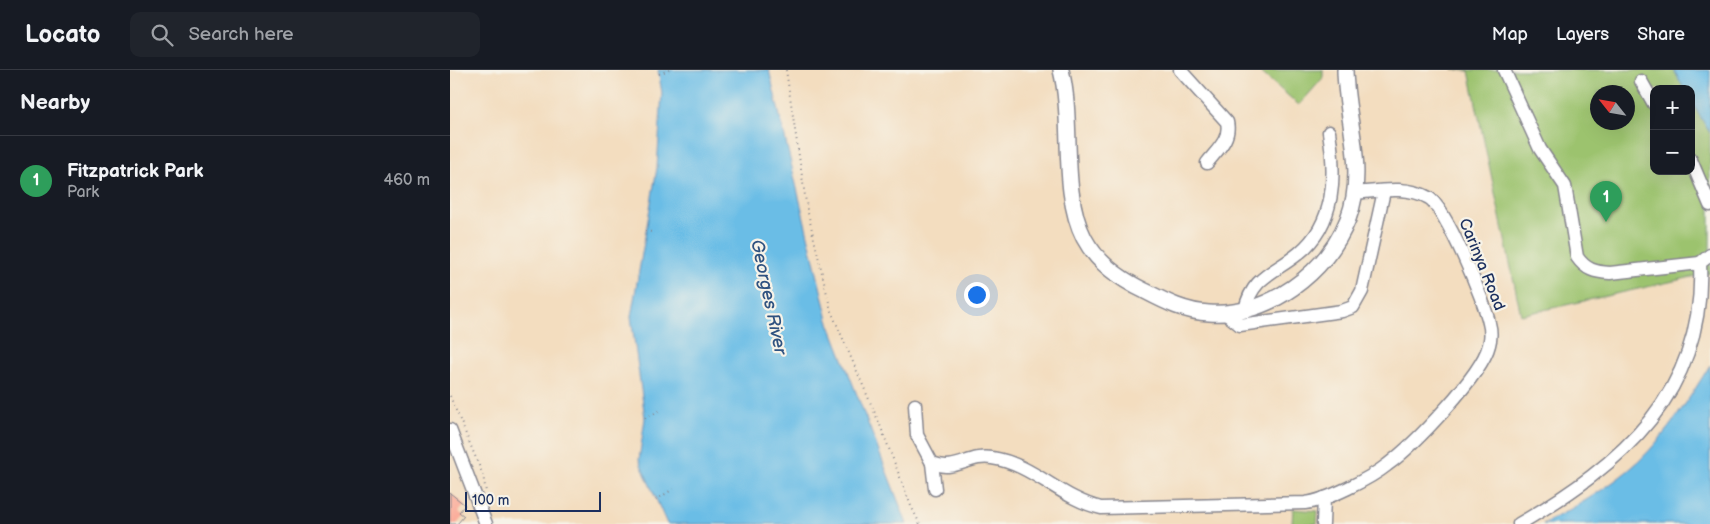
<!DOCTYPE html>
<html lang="en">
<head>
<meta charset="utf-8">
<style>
  body { margin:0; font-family:"Balsamiq Sans",sans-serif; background:#20242c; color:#f1f3f6 }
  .controls { position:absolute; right:15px; top:15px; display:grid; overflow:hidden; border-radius:10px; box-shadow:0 5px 20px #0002 }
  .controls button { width:45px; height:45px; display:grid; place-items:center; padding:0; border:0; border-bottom:1px solid #363941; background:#171b24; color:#f1f3f6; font:25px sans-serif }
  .compass { position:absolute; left:1140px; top:15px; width:45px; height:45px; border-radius:50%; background:#171b24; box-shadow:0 5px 20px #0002; rotate:301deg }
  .scale { position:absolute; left:15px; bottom:12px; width:136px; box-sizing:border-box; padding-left:5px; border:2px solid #1b2f5e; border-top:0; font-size:14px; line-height:18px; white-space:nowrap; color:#1b2f5e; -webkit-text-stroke:4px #f7f3e8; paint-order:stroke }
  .you { position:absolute; left:526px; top:224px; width:18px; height:18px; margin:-12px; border:4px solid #fff; border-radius:50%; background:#1a73e8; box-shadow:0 0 0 8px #1a73e833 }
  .badge { display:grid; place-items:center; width:32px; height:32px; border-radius:50%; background:#2563eb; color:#fff; font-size:16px; font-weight:700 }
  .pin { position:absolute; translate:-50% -41px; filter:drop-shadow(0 1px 2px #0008) }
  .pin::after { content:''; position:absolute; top:26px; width:18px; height:15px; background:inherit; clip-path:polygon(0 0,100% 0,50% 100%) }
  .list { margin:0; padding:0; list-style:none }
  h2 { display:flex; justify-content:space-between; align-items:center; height:65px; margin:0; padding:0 20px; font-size:21px }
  h2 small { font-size:16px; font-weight:400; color:#9ea1a6 }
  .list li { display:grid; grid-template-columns:32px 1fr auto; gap:15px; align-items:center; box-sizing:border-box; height:90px; padding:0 20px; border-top:1px solid #363941 }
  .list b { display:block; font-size:19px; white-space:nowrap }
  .list p { margin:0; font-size:16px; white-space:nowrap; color:#9ea1a6 }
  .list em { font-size:16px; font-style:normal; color:#9ea1a6 }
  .icon { flex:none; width:28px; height:28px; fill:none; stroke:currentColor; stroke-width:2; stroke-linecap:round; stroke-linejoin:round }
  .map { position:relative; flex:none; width:1260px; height:454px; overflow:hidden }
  header { display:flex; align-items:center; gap:30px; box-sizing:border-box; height:70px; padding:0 25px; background:#171b24; border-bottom:1px solid #363941 }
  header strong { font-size:24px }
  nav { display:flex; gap:28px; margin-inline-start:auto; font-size:18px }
  .search { width:350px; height:45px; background:#20242c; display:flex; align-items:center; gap:12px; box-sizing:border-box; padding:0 18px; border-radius:10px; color:#9ea1a6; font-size:19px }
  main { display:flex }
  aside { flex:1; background:#171b24 }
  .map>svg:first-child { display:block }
  .green { fill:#9cc36e; stroke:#5c7966; fill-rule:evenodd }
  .water { fill:#6abde6; stroke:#4276a2 }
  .building { fill:#fba895 }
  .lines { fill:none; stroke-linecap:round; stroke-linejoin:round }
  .minor-casing { stroke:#87868e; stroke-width:15 }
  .major-casing { stroke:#87868e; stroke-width:18 }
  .path { stroke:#87868e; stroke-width:2; stroke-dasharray:1 4; stroke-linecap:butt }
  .minor { stroke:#fff; stroke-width:12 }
  .major { stroke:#fff; stroke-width:15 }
  .labels { text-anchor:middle; stroke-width:4.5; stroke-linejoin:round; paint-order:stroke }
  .street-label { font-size:16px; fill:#1b2f5e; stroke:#f7f3e8 }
  .water-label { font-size:18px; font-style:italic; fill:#2f5280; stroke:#f7f3e8 }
</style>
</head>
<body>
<header>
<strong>Locato</strong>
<div class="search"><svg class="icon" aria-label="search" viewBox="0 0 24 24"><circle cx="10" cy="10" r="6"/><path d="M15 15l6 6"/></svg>Search here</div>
<nav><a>Map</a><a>Layers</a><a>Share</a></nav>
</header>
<main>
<aside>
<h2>Nearby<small></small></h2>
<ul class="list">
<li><span class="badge" style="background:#2e9e5b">1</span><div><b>Fitzpatrick Park</b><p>Park</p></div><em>460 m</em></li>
</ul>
</aside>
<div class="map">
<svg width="1260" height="454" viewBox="0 0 1260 454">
  <rect width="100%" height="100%" fill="#f7f3e8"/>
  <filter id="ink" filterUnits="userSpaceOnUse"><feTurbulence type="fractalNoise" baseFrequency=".02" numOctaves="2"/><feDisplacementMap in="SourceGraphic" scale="10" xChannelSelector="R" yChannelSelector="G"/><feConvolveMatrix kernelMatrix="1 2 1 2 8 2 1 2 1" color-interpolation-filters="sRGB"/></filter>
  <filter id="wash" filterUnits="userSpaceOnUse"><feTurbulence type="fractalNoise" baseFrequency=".0096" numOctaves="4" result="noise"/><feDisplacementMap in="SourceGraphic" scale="20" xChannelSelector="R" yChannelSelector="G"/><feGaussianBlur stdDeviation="1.12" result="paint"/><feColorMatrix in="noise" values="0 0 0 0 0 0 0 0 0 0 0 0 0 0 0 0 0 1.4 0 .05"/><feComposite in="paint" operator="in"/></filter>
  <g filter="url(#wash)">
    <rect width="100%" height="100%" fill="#f3ddbf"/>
    <!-- green -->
    <g class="green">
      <polygon points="808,0 873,0 873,8 849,35"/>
      <path d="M1003,0H1224L1234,19H1204V101H1241V31L1260,63V203L1071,245L1019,1ZM1148,22H1178V52H1148Z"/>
      <polygon points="843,439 868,441 867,454 842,454"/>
    </g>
    <!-- water -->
    <g class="water">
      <polygon points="208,0 319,0 378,250 457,454 217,454 189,390 195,348 181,247 207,98 212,23"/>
      <polygon points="1224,0 1260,0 1260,63 1241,31 1241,19 1234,19"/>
      <path d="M1260,295V454H1093C1126,437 1162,416 1189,391C1218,363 1239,329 1260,295Z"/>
    </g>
    <g id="blocks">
      <!-- building -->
      <polygon class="building" points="0,423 15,435 9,442 14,446 7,454 0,454"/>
    </g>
  </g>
  <g filter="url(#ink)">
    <use href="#blocks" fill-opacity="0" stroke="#87868e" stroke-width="1"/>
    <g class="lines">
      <!-- minor casing -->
      <g class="minor-casing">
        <g id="minor">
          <path d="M730,0L777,52C781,69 767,80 757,93"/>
          <path d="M1054,0L1090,79L1115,116L1127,187C1136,200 1145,202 1160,203L1250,193"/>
          <polyline points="1191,11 1204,34"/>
          <polyline points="1241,90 1260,135"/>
          <path d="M795,240C802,206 825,203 849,183C886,153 886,105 879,62"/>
          <polyline points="775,243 790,255 892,241 903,237 912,221 934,121"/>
          <path d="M465,335L467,365L482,393C506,403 519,384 542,388C583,394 611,429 651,438L855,433C876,431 921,408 937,395C963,376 1032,305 1039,275C1041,268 1041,260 1039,253C1035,232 995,137 979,128C958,115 928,121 905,123"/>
          <polyline points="0,360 36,454"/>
          <polyline points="482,393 485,419"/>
          <polyline points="873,454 874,428"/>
          <path d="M1069,454C1172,394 1256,323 1250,193L1260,185"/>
        </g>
      </g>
      <!-- major casing -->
      <g class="major-casing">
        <path id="major" d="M611,0C624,51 610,121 634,168C647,193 670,209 695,221C716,232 736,242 759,243C818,247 877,203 898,149C917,100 896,51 895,0"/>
      </g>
      <!-- path -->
      <g class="path">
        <polyline points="336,0 357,139 381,241 430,355 461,436 470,454"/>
        <polyline points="209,4 219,0"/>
        <polyline points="195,161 202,162"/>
        <polyline points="0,326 33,405 36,422"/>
        <polyline points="195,348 209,341"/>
        <polyline points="206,430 223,419"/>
      </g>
      <!-- minor -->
      <use href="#minor" class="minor"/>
      <!-- major -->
      <use href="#major" class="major"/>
    </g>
  </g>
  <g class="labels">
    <!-- street labels -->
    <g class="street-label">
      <text transform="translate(1033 194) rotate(68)" y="6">Carinya Road</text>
    </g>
    <!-- water labels -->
    <g class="water-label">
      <text transform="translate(319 227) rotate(78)" y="6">Georges River</text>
    </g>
  </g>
</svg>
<div class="controls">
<button>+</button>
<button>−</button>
</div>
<svg class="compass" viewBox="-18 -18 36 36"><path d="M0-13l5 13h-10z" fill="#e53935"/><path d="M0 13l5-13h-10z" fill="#9ea1a6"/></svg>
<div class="scale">100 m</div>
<div class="you"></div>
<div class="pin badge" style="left:1156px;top:152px;background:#2e9e5b">1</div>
</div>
</main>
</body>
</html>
